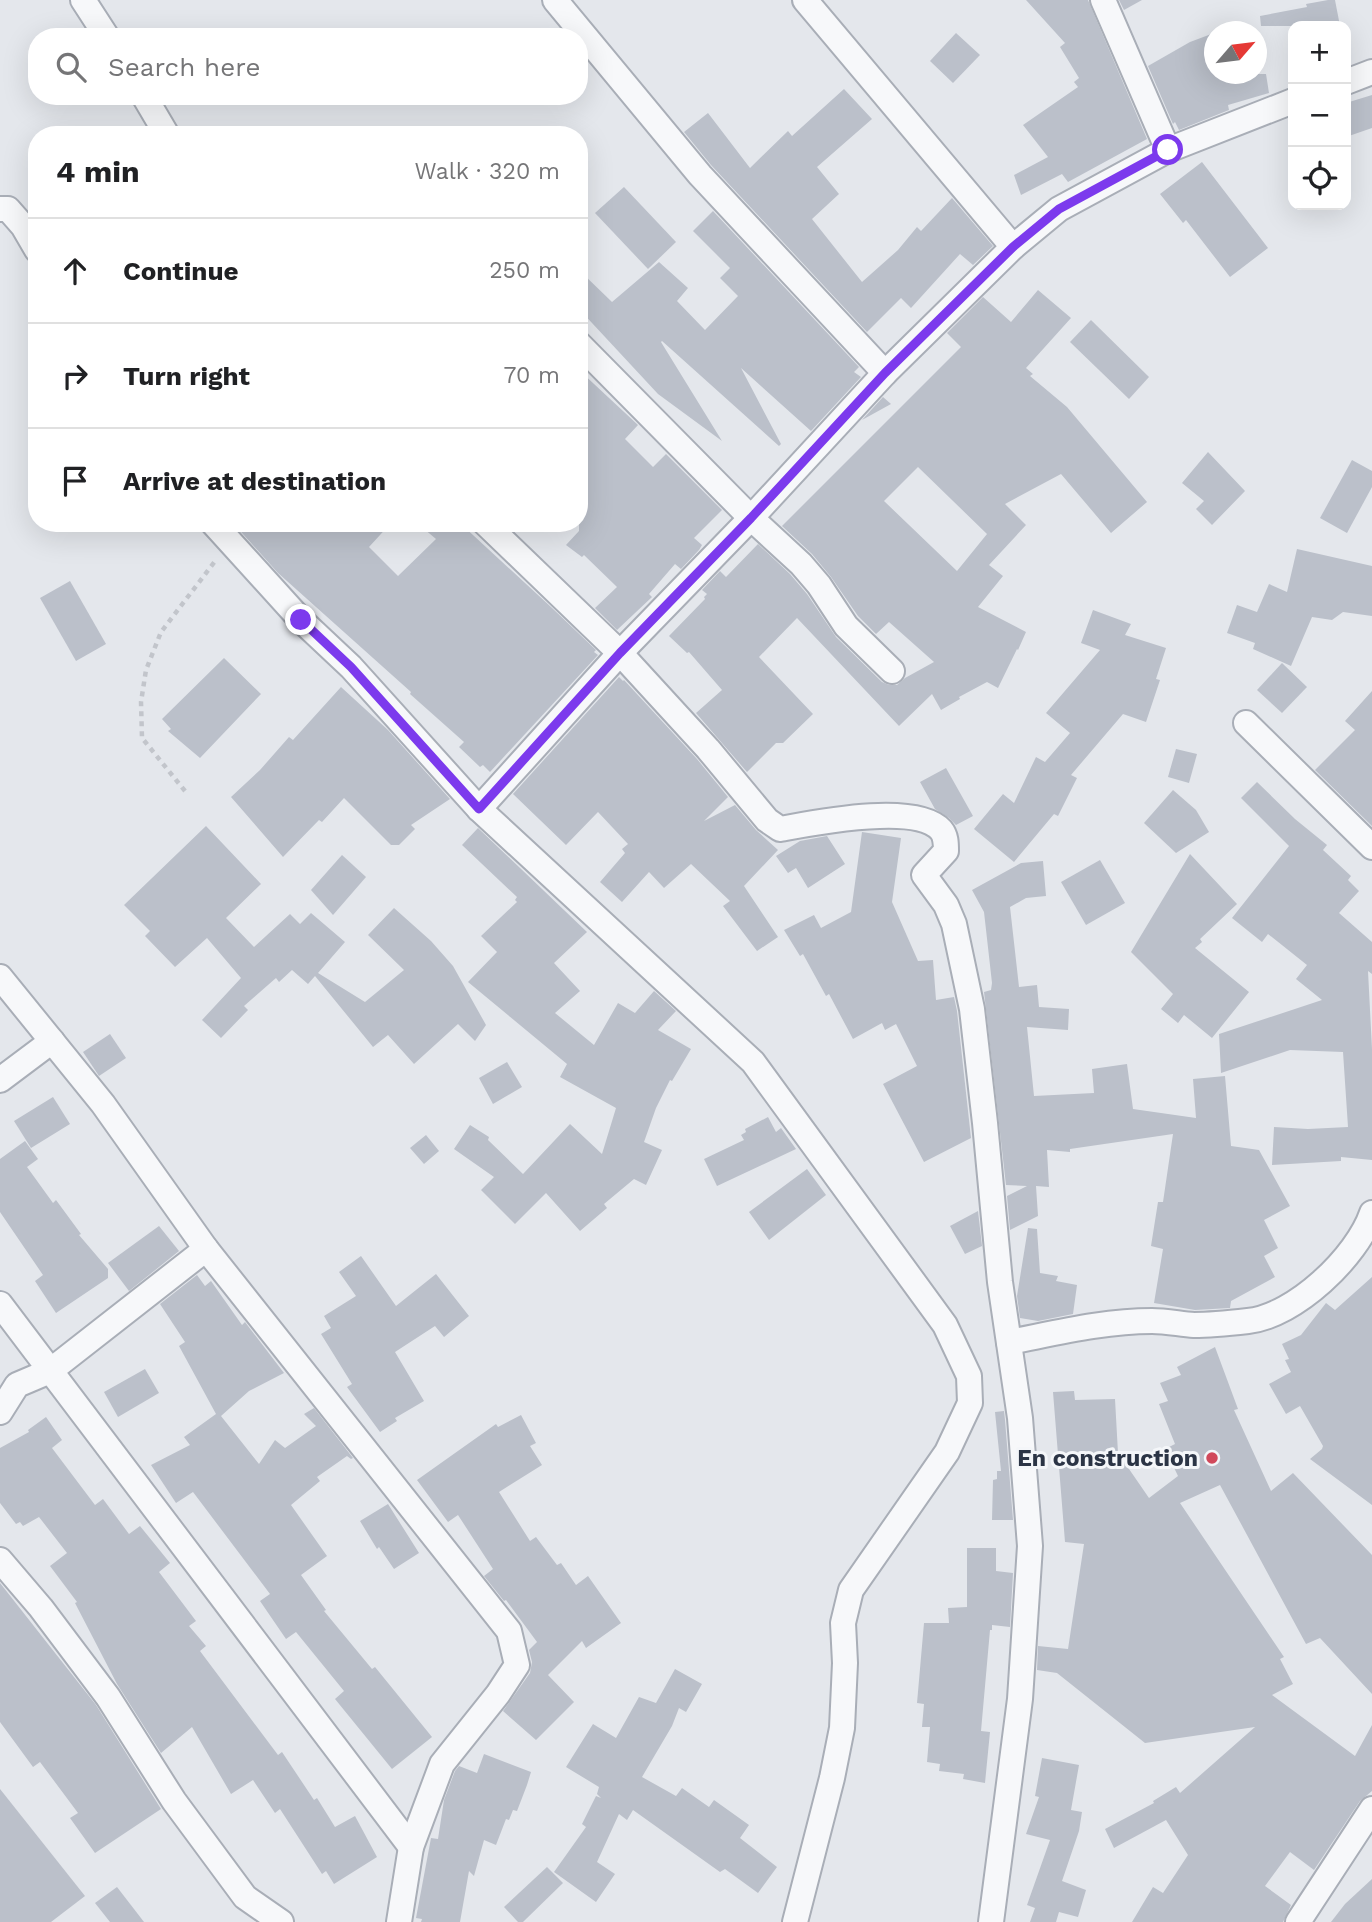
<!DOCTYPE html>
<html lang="en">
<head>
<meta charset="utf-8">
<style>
  body { margin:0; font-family:"Work Sans",sans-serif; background:#f2f2f2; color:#202124 }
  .controls { position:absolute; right:21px; top:21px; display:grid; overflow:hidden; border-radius:14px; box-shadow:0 7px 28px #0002 }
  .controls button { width:63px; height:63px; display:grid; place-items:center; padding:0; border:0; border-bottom:2px solid #e0e0e0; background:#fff; color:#202124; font:35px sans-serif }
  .compass { position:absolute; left:1204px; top:21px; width:63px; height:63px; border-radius:50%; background:#fff; box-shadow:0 7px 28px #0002; rotate:62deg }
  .stop { position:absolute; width:21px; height:21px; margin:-16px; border:5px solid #7c3aed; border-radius:50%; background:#fff }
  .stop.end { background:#7c3aed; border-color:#fff; box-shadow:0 2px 7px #0008 }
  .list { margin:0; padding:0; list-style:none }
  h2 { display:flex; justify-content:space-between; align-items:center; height:91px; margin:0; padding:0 28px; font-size:30px }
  h2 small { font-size:23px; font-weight:400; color:#757577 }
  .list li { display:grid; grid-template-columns:46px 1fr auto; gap:21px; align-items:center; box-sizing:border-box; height:105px; padding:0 28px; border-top:2px solid #e0e0e0 }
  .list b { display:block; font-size:26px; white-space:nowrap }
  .list em { font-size:23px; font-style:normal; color:#757577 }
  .icon { flex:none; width:38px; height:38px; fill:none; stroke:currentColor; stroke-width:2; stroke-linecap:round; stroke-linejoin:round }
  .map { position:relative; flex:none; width:1372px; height:1922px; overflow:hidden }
  .search { position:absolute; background:#fff; box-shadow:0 7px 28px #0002; left:28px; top:28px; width:560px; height:77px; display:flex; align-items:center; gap:18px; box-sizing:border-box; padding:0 24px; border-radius:28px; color:#757577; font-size:26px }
  .panel { position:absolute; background:#fff; box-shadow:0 7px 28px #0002; left:28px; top:126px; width:560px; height:406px; border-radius:28px }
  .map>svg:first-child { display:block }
  .building { fill:#bbc0ca; fill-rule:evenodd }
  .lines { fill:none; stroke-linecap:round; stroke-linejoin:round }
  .minor-casing { stroke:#a9aeb7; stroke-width:28 }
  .path { stroke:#c2c5cb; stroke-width:4.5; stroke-dasharray:5 5; stroke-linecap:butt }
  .minor { stroke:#f7f8fa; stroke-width:24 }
  .route { stroke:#7c3aed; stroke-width:9 }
  .poi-dot { fill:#d1495b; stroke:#f4f6f9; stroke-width:2.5 }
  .labels { text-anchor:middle; stroke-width:6; stroke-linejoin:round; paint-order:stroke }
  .poi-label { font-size:23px; font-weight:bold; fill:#2b3445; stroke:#f4f6f9; text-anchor:end }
</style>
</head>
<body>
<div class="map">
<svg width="1372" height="1922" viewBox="0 0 1372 1922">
  <rect width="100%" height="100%" fill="#e4e7ec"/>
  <!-- building -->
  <g class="building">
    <polygon points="1026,0 1088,0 1147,139 1068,182 1062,174 1021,195 1014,175 1048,157 1023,125 1078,87 1074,82 1079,78 1060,47 1065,43"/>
    <polygon points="1119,0 1142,0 1124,10"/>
    <polygon points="1328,0 1335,0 1340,26 1261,26 1260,16 1307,7 1306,4"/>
    <polygon points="956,33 980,55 953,83 930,61"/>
    <polygon points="1214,33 1214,74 1266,74 1269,93 1228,105 1229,110 1179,130 1175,122 1173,124 1148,66 1190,42"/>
    <polygon points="844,89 872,119 817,167 839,194 812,219 862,282 898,250 917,227 921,231 952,198 993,246 973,265 960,254 911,308 901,298 867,332 711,165 684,132 708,113 750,168 788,131 792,136"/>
    <polygon points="1372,95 1372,128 1346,137 1346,103"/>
    <polygon points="1202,162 1268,248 1230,277 1186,220 1183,223 1160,194"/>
    <polygon points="624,187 676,242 648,269 595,213"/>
    <polygon points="713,211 859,367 854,372 861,377 811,431 741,368 781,444 779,446 662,341 661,342 722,441 658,394 579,309 579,270 612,302 659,262 688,288 677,301 705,330 738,296 720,278 730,268 693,231"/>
    <path d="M1038,290L1071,318L1026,368L1033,374L1030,376L1067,407L1147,502L1111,533L1061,474L1005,504L1026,525L989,565L1003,576L978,607L1026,632L1018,650L1017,649L998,688L987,682L959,697L960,699L941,710L932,694L899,726L797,618L759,657L813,714L783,743H776L747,772L696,713L722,690L689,652L687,653L669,636L705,599L704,597L707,594L702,590L720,571L726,577L758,544L790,574L807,594L836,637L882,682L889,685H897L905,678L934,662L889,622L876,634L858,616L831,577L812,554L782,526L961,347L947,333L983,297L1011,322ZM918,467L987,534L957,571L884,501Z"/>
    <polygon points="1091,320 1149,377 1129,399 1070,342"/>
    <polygon points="579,370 638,425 625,439 653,467 666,454 722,510 694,538 702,545 699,550 681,569 675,564 649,594 652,597 617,630 595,608 617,587 584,555 582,557 566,545 579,531"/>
    <polygon points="883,397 891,404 862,420"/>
    <polygon points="1208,452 1245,491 1212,525 1196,509 1204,501 1182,483"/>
    <polygon points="1352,460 1372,471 1372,487 1347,533 1320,518"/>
    <polygon points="233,523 391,523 369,547 398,576 436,539 417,523 460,523 551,607 596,650 594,652 598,655 490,772 483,765 480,767 459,747 464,742 410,694 411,692 278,573"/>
    <polygon points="1297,549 1372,566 1372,616 1343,612 1332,620 1312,617 1291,666 1253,649 1255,643 1227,633 1237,605 1257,612 1269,584 1287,592"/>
    <polygon points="70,581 106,644 76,661 40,598"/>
    <polygon points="1093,610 1131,624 1125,635 1166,648 1156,679 1160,680 1146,722 1123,714 1071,775 1077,778 1058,816 1054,814 1014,862 974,829 1003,794 1014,803 1036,757 1045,762 1070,733 1046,713 1100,650 1081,643"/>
    <polygon points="224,658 261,694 200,758 168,731 171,729 162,719"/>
    <polygon points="1282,663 1307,687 1282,713 1257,690"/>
    <polygon points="619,677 623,681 624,680 697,759 728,797 704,821 735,805 756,830 778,850 744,886 778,937 757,951 723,906 730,901 691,864 664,888 649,872 622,902 600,882 625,853 622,849 628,844 598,812 566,845 513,794"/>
    <polygon points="341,687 388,730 450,799 411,825 415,829 399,845 391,845 344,798 322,822 319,820 283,857 231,797 260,770 289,737 293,740"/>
    <polygon points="1372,691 1372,826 1315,770 1355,730 1345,721"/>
    <polygon points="1176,749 1197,754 1189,783 1168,777"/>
    <polygon points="946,768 973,816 956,825 949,818 935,809 920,782"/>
    <polygon points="1257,782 1295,819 1327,845 1323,850 1351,876 1348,880 1359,891 1339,913 1372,942 1372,974 1368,971 1372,1049 1372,1160 1341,1157 1341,1161 1272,1165 1274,1127 1308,1129 1348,1127 1343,1052 1290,1050 1221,1073 1219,1034 1322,1000 1296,979 1307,965 1268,934 1262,942 1232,918 1289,846 1241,798"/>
    <polygon points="1173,790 1196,810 1209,832 1176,853 1144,823"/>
    <polygon points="206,826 261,884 226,918 254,947 290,914 300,924 311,913 345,942 318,973 365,1002 404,970 368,935 394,908 431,941 453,966 486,1025 475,1041 458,1024 414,1064 388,1035 373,1047 315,976 308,984 292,970 279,982 276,978 244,1006 248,1010 221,1038 202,1020 241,978 207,938 175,967 145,936 150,931 124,905"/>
    <polygon points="478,828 587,932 554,963 580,991 555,1013 594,1045 618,1003 635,1013 654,991 676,1011 658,1030 691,1049 672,1081 670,1080 656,1108 644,1142 662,1150 646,1185 634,1179 604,1204 607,1208 580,1231 546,1193 515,1224 481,1190 494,1177 454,1149 470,1125 489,1137 488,1140 523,1174 570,1124 602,1154 616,1108 560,1077 567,1064 468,982 497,952 481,936 517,902 515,900 517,897 462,845"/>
    <polygon points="862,832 901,838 892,902 918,961 933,960 936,1000 954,997 957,1011 971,1138 924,1162 883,1084 917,1066 896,1024 885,1030 882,1023 853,1039 829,994 826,996 803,954 800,956 784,930 814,915 821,928 851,912"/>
    <polygon points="827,836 845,864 808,888 796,868 788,873 776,856 800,841"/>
    <polygon points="1190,854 1237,904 1200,939 1202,942 1195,948 1249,992 1212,1038 1184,1015 1178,1023 1161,1009 1173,994 1131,952"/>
    <polygon points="342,855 366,877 333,915 311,890"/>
    <polygon points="1100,860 1125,903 1086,925 1061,882"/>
    <polygon points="1043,861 1046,896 1026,898 1010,907 1019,987 1037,985 1039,1007 1069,1009 1068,1030 1027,1027 1034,1096 1094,1093 1092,1069 1127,1064 1133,1109 1196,1118 1193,1079 1225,1076 1231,1146 1259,1150 1290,1206 1264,1220 1278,1248 1264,1256 1275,1277 1231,1301 1230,1308 1195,1310 1154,1303 1163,1249 1151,1246 1158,1202 1163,1202 1173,1134 1070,1149 1070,1152 1047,1150 1049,1187 1036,1186 1038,1216 1010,1230 1007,1196 1027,1186 1006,1185 984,992 991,990 992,983 984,912 972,890 1021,863"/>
    <polygon points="110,1034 126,1058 99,1076 83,1052"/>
    <polygon points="507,1062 522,1087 493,1104 479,1078"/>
    <polygon points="53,1097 70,1124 31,1148 14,1121"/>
    <polygon points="768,1117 776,1132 781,1128 796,1149 717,1186 704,1159 744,1140 741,1135 746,1132 745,1129"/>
    <polygon points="426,1135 439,1151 424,1164 410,1148"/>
    <polygon points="25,1141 38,1159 27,1167 53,1203 56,1200 81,1234 79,1235 108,1269 108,1278 56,1313 35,1281 43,1275 0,1212 0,1159"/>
    <polygon points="807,1169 826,1195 769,1240 749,1212"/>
    <polygon points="978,1211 982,1246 965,1254 950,1226"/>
    <polygon points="159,1226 179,1251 129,1291 108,1263"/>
    <polygon points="1028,1228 1037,1229 1040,1273 1058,1276 1056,1281 1077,1285 1073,1314 1038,1321 1020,1318 1017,1296"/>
    <polygon points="361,1256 396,1306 436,1274 469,1316 444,1337 435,1326 395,1352 424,1401 395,1418 397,1421 380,1432 347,1387 352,1384 321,1334 331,1328 324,1316 356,1296 339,1272"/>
    <polygon points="197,1275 205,1286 211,1281 242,1325 245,1322 284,1373 249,1391 221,1416 259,1464 275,1440 285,1448 316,1426 304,1414 314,1408 353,1458 351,1459 347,1456 317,1477 320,1481 291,1505 327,1556 301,1575 326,1610 324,1611 372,1669 375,1667 432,1737 392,1769 335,1699 344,1691 296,1632 286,1639 260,1601 270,1594 193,1492 176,1503 151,1465 190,1445 184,1437 216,1414 179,1346 185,1342 160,1304"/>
    <polygon points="1372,1277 1372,1505 1310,1459 1322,1449 1323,1446 1300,1406 1286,1414 1269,1384 1291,1372 1285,1360 1289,1359 1282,1344 1301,1335 1326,1303 1335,1310"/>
    <polygon points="1215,1347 1238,1409 1234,1410 1271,1491 1293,1473 1372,1555 1372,1694 1320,1638 1306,1644 1220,1485 1180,1503 1284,1657 1280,1659 1293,1684 1272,1695 1355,1756 1372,1725 1372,1791 1360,1801 1314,1870 1290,1852 1265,1886 1291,1905 1283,1922 1132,1922 1153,1887 1163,1893 1188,1855 1166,1820 1114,1848 1105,1829 1154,1803 1153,1801 1176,1787 1180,1793 1255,1727 1145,1743 1057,1673 1037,1670 1038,1646 1068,1649 1084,1544 1065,1542 1053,1392 1074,1391 1075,1400 1115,1399 1118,1453 1149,1498 1178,1476 1165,1449 1175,1444 1159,1404 1168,1401 1160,1383 1181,1375 1177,1367"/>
    <polygon points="145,1369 159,1393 118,1417 104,1392"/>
    <polygon points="1004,1411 1005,1420 1013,1520 992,1520 993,1480 997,1479 997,1471 1001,1471 995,1412"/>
    <polygon points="521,1415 536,1443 530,1446 542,1465 499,1492 530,1541 536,1537 557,1565 561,1563 576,1585 588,1576 621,1623 586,1648 582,1641 548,1675 574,1702 536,1740 503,1711 530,1673 532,1662 529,1650 537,1642 506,1600 504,1601 484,1576 493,1569 458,1515 448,1522 417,1480 496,1424 498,1427"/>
    <polygon points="46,1417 62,1440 52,1448 95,1505 103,1499 129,1534 140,1526 170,1563 159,1572 196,1621 189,1626 206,1646 200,1651 278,1755 282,1752 314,1800 317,1798 335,1827 355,1816 377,1857 334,1884 326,1871 322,1874 280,1809 275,1813 253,1780 231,1794 192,1727 161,1753 117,1684 75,1603 77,1602 50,1566 67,1553 39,1517 23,1526 20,1522 16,1524 0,1503 0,1448 29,1432 28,1430"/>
    <polygon points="388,1504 419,1553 394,1569 379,1547 377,1549 360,1521"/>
    <polygon points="967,1548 996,1548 996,1571 1013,1573 1010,1627 992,1625 992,1630 990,1630 981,1731 990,1732 985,1783 963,1779 964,1774 939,1771 940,1764 927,1762 930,1727 922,1727 924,1704 917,1703 924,1623 949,1623 948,1608 967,1607"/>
    <polygon points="0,1583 96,1705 161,1809 95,1853 70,1818 78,1813 40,1762 33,1767 0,1722"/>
    <polygon points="675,1669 702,1684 686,1712 679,1708 672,1726 642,1777 676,1796 682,1788 709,1807 714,1800 749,1825 740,1838 777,1867 758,1893 725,1869 720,1872 633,1810 627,1820 619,1814 597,1862 615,1874 596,1902 554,1872 586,1827 582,1824 596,1796 601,1798 597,1794 599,1787 566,1767 593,1724 616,1738 639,1697 656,1703"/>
    <polygon points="484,1754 531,1772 527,1785 517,1811 513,1810 509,1820 506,1819 496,1845 484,1840 474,1876 469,1871 460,1922 421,1922 422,1919 416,1918 431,1838 438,1839 444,1800 455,1771 459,1766 477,1773"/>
    <polygon points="1042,1758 1079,1765 1071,1810 1082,1812 1079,1831 1062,1881 1086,1890 1078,1917 1059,1912 1056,1922 1030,1922 1035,1908 1027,1905 1050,1840 1026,1834 1039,1797 1035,1796"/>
    <polygon points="0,1789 85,1896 51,1922 0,1922"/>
    <polygon points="547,1867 563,1883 523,1922 518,1922 504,1907"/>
    <polygon points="1372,1879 1372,1922 1331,1922 1345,1904"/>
    <polygon points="117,1887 144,1922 110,1922 95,1903"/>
  </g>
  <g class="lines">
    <!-- minor casing -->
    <g class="minor-casing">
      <g id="minor">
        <polyline points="83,0 107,37"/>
        <polyline points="555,0 700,175 885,373"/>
        <polyline points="805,0 1013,247"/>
        <polyline points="1103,0 1168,150"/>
        <polyline points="1346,82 1372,72"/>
        <polyline points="144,96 167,135"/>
        <polyline points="0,209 8,209 23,226 37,250"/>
        <polyline points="579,344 751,518 801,564 819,585 846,626 892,671"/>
        <polyline points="213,523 301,620 351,667 479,809 753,1062 945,1325 969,1376 970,1403 947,1452 851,1590 843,1623 845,1663 842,1728 832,1778 795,1922"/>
        <path d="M485,523L620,653L708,749L767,820L780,829C814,823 915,802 941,830C946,836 946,843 946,851L924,875L946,905L954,924L972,1009L985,1123L1000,1282L1020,1418L1030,1546L1020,1699L991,1922"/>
        <polyline points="1246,723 1372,847"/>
        <polyline points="479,809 620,653 751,518 885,373 1013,247 1059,209 1168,150 1293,101"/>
        <polyline points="0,977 103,1104 206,1249 509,1631 517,1665 498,1694 442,1764 411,1847 399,1922"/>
        <polyline points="0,1080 52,1041"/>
        <polyline points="0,1304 411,1847"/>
        <path d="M1009,1342C1056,1333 1104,1321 1152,1321C1166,1321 1180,1324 1194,1325C1211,1325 1230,1323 1248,1321C1295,1316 1357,1257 1372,1213"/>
        <polyline points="0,1412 17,1385 50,1371 206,1249"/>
        <polyline points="0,1560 41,1608 108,1697 174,1801 245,1897 281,1922"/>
        <polyline points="1298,1922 1372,1809"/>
      </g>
    </g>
    <!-- path -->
    <polyline class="path" points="185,791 142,738 141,702 146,670 161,632 216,560"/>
    <!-- minor -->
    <use href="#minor" class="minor"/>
  </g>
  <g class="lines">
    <!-- route -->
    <polyline class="route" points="301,620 351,667 479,809 620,653 751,518 885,373 1013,247 1059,209 1168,150"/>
  </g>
  <!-- markers -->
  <circle class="poi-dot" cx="1212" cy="1458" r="7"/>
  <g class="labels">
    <!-- poi labels -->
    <g class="poi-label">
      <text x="1198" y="1466">En construction</text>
    </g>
  </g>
</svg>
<div class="controls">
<button>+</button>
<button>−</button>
<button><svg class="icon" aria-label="locate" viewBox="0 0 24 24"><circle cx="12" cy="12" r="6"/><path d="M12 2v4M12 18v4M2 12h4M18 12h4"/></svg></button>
</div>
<svg class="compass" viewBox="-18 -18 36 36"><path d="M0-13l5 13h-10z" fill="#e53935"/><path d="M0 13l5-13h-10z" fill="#757577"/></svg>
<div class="stop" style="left:1168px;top:150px"></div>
<div class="stop end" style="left:301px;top:620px"></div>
<div class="search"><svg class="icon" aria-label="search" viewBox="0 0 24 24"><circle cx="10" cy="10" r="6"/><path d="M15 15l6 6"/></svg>Search here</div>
<section class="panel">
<h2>4 min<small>Walk · 320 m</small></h2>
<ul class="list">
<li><svg class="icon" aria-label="ahead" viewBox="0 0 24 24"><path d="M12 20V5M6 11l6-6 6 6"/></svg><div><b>Continue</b></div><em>250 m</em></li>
<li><svg class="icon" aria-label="right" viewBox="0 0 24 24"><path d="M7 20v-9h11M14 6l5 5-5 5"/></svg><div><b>Turn right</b></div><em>70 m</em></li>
<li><svg class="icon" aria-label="arrive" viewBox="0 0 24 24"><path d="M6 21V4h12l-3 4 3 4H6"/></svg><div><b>Arrive at destination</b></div></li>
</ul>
</section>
</div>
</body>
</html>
